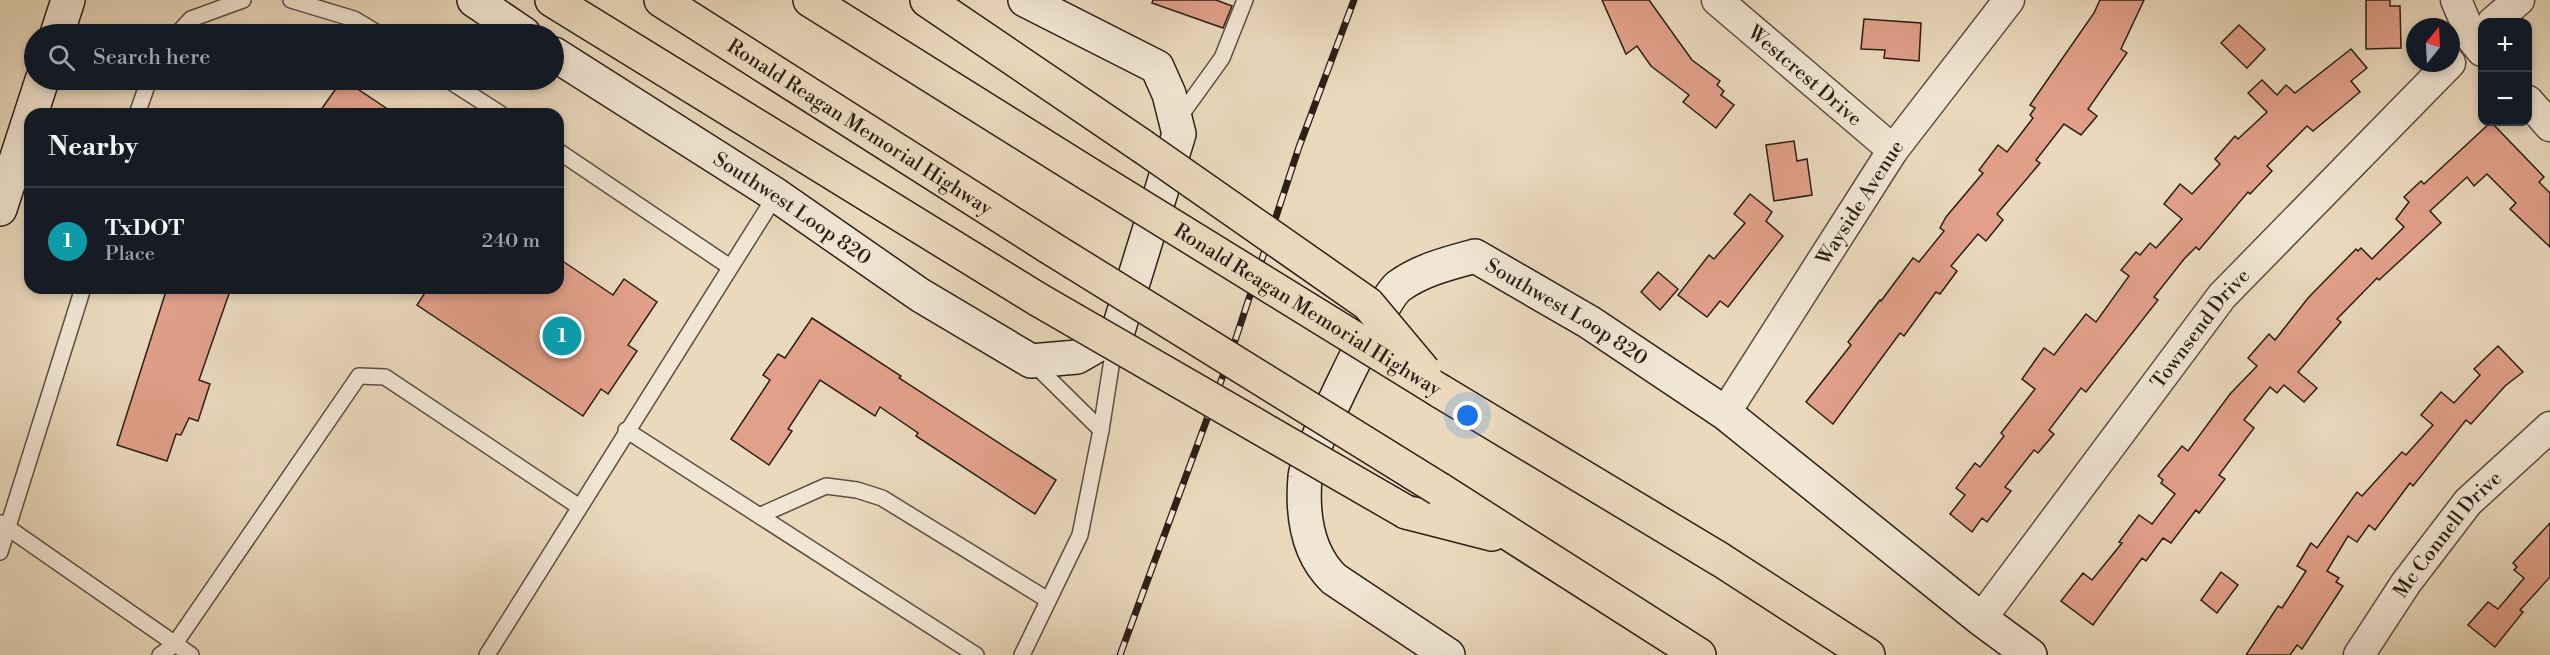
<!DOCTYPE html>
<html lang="en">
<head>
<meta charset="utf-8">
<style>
  body { margin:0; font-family:"Libre Bodoni",serif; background:#20242c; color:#f1f3f6 }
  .controls { position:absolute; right:18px; top:18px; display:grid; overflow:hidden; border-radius:12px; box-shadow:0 3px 9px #0003 }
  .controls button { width:54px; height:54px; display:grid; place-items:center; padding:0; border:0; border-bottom:2px solid #363941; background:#171b24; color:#f1f3f6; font:30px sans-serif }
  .compass { position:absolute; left:2406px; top:18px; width:54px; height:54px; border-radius:50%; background:#171b24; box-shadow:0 3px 9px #0003; rotate:18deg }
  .you { position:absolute; left:1468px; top:416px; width:21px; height:21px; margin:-15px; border:4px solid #fff; border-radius:50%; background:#1a73e8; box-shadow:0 0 0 9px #1a73e833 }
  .badge { display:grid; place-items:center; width:39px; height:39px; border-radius:50%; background:#c59692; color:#fff; font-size:20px; font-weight:700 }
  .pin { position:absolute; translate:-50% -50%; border:3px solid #fff; box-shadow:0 2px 6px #0006 }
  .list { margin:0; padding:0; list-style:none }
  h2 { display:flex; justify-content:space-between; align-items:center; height:78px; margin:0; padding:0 24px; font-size:26px }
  h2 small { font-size:20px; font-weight:400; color:#9ea1a6 }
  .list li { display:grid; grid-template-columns:39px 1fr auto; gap:18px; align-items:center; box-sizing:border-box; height:108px; padding:0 24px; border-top:2px solid #363941 }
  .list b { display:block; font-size:22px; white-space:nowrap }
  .list p { margin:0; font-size:20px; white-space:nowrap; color:#9ea1a6 }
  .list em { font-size:20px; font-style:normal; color:#9ea1a6 }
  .icon { flex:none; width:33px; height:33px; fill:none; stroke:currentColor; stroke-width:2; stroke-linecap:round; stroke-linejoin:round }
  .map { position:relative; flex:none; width:2550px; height:655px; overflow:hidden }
  .search { position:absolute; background:#171b24; box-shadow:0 3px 9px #0003; left:24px; top:24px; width:540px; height:66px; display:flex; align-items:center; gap:15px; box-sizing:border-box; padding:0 21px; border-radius:33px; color:#9ea1a6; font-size:22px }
  .panel { position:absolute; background:#171b24; box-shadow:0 3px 9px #0003; left:24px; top:108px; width:540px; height:186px; border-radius:18px }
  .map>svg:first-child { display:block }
  .building { fill:#e2a08b; stroke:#2b1f16; stroke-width:1.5 }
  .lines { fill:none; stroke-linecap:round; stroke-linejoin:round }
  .lane-casing { stroke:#5b4e40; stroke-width:18 }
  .street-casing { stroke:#5b4e40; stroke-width:33 }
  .secondary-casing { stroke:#2b1f16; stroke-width:36 }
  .highway-casing { stroke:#2b1f16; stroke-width:36 }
  .lane { stroke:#f1e6d4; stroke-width:15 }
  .street { stroke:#f1e6d4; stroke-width:30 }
  .secondary { stroke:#f1e6d4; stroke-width:33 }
  .highway { stroke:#ead9bd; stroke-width:33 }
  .rail-casing { stroke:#2b1f16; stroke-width:7 }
  .rail { stroke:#f1e6d4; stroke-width:4.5; stroke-dasharray:14; stroke-linecap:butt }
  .highway-bridge-casing { stroke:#2b1f16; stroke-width:36; stroke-linecap:butt }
  .highway-bridge { stroke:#ead9bd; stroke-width:33 }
  .labels { text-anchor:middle; stroke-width:6; stroke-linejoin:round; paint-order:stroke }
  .street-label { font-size:20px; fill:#2b1f16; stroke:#f1e6d4 }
</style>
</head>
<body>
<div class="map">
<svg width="2550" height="655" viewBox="0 0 2550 655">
  <rect width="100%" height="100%" fill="#ead9bd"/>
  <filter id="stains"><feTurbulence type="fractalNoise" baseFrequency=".00333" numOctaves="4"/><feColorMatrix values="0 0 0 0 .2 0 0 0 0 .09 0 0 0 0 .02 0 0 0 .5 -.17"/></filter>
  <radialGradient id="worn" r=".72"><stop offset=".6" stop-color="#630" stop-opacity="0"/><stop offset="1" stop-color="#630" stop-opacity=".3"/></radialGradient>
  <!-- building -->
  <g class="building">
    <polygon points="1153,0 1216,0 1232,6 1223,28 1152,3"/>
    <polygon points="1602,0 1649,0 1692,60 1720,81 1717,85 1724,91 1721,95 1734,105 1716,128 1683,102 1689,95 1651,66 1637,46 1626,54"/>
    <polygon points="2100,0 2144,0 2121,49 2127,53 2088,109 2097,116 2081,135 2064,124 2036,160 2040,163 1997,214 2003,220 1986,241 1978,234 1951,266 1957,271 1940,294 1936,292 1904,336 1900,333 1833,424 1806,402 1851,345 1848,342 1880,300 1881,301 1913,258 1919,262 1944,231 1940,228 1946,217 1983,173 1979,170 1998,145 2007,152 2033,118 2030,115 2035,108 2030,105 2094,13"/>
    <polygon points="2366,0 2390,0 2390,6 2400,6 2401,48 2366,49"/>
    <polygon points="1864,19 1921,23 1919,61 1884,58 1885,50 1861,49"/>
    <polygon points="2239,25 2265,49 2247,68 2221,43"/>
    <polygon points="2351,49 2367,68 2351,81 2360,92 2313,131 2307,126 2267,166 2272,171 2250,194 2248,192 2199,250 2196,247 2184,259 2154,297 2158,300 2086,392 2081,388 2049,430 2054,434 2038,453 2034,450 2005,487 2011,491 1987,522 1982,518 1972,532 1950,514 1965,495 1956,488 1975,463 1980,467 2004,436 2001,433 2035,389 2022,379 2044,348 2054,355 2086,314 2096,322 2129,276 2121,270 2136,252 2140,255 2150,243 2156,248 2182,219 2164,204 2180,184 2192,194 2220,164 2215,159 2235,136 2238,139 2267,112 2248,93 2262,80 2277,95 2286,85 2295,93"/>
    <polygon points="342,80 344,80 395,114 318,114"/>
    <polygon points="2491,122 2544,177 2539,182 2550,193 2550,247 2510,209 2516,203 2487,174 2474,186 2467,177 2430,211 2441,223 2379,280 2377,278 2337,319 2341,322 2298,372 2317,388 2304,402 2284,385 2277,393 2270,387 2244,420 2254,428 2219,475 2225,479 2199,513 2196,510 2171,543 2163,538 2146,561 2142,558 2093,625 2061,601 2083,573 2092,580 2122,543 2119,542 2139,515 2152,524 2175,494 2161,483 2163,480 2158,476 2182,446 2188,451 2230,394 2257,366 2248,358 2269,334 2275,340 2308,298 2356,249 2358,251 2361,248 2372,259 2404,227 2396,219 2409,202 2404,197 2421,181 2424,184"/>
    <polygon points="1794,141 1797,161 1807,159 1812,195 1774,201 1766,145"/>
    <polygon points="1750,194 1772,212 1766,221 1783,236 1728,307 1720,301 1707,317 1678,295 1709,255 1714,259 1745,223 1734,214"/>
    <polygon points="558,258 613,295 624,279 657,302 628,345 637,351 608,394 601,389 583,416 417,305 428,288 558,288"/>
    <polygon points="1658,272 1678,289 1660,310 1641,292"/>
    <polygon points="167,288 231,288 199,380 210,384 198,421 189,418 181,435 176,434 167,461 117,445"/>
    <polygon points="812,318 901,376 899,378 1056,480 1035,514 916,436 918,433 880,407 875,416 820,380 788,429 792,431 769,465 731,439 770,380 763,375 778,354 785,358"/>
    <polygon points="2498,346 2523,372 2505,386 2471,424 2466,420 2413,486 2410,483 2375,530 2369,525 2357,542 2348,536 2327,571 2339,578 2336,582 2343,586 2302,649 2297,645 2290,655 2246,655 2278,606 2282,608 2306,571 2297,566 2311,543 2317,548 2357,492 2362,496 2402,452 2406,455 2433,425 2421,415 2441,392 2454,403 2480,375 2474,369"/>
    <polygon points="2550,523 2550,577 2520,610 2523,612 2495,647 2468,625 2488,602 2498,609 2524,578 2514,570 2517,567 2513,563"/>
    <polygon points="2221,572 2238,585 2217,613 2201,600"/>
  </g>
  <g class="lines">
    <!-- lane casing -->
    <g class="lane-casing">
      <g id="lane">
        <polyline points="291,0 354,19 379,34"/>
        <polyline points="177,34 191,19 243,0"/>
        <polyline points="448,80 501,114"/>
        <polyline points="137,114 149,80"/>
        <polyline points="1178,119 1222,58 1245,0"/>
        <polyline points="558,151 730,267"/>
        <polyline points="1033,363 1101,430"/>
        <polyline points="626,430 976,655"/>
        <polyline points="761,515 826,486 857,490 882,498 1048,600"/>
        <polyline points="1,523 191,655"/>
        <polyline points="0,552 83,288"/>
        <polyline points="160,655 174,645 359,376 385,377 578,506"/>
        <polyline points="487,655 776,195"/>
        <polyline points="1022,655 1080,535 1101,430 1115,341"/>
      </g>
    </g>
    <!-- street casing -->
    <g class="street-casing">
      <g id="street">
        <path id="s1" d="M1717,0L1893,150"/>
        <polyline points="2456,0 2473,40 2482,51"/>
        <polyline points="2493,22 2519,0"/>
        <polyline points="2528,101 2550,126"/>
        <path id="s2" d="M1725,413L1893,150L2009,0"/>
        <path id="s3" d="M1981,619L2222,296L2450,63"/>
        <path id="s4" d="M2359,655L2406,583L2468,502L2550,427"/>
      </g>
    </g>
    <!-- secondary casing -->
    <g class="secondary-casing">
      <g id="secondary">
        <polyline points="474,0 524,34"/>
        <polyline points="57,34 68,0"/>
        <path id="s5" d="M554,54L776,195L920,295L1031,361L1077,357L1117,334L1179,134L1169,94L1157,67L1025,0"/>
        <polyline points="31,114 42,80"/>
        <polyline points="0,209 30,117"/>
        <path id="s6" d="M1448,655L1334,579C1307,553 1302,513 1305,477C1306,455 1381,299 1399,286C1421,270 1449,263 1475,256L1589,322L1725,413L1981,619L2030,655"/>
      </g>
    </g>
    <!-- highway casing -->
    <g class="highway-casing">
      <g id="highway">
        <polyline points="552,0 1039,300"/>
        <path id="s7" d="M661,0L1049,247"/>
        <polyline points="810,0 1090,175"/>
        <polyline points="927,0 1142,146"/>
        <polyline points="1440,391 1721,560 1868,655"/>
        <polyline points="1439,489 1699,655"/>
        <polyline points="1406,512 1492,534"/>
      </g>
    </g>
    <!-- lane -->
    <use href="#lane" class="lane"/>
    <!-- street -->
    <use href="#street" class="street"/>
    <!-- secondary -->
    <use href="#secondary" class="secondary"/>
    <!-- highway -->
    <use href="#highway" class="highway"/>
    <!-- rail casing -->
    <g class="rail-casing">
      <polyline id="rail" points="1120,655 1228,362 1299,147 1354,0"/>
    </g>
    <!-- rail -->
    <use href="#rail" class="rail"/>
    <!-- highway-bridge casing -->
    <g class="highway-bridge-casing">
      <g id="highway-bridge">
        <polyline points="1142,146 1368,304 1424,371"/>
        <path id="s8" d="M1090,175L1440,391"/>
        <polyline points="1049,247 1439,489"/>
        <polyline points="1039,300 1406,512"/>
      </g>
    </g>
    <!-- highway-bridge -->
    <use href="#highway-bridge" class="highway-bridge"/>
  </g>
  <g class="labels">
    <!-- street labels -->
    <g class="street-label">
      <text dy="7" stroke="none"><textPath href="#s1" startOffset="116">Westcrest Drive</textPath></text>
      <text dy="7" stroke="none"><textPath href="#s7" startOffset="236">Ronald Reagan Memorial Highway</textPath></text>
      <text dy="7" stroke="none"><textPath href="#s2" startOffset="250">Wayside Avenue</textPath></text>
      <text dy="7" stroke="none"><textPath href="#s5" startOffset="284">Southwest Loop 820</textPath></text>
      <text dy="7" stroke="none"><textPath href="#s8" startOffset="256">Ronald Reagan Memorial Highway</textPath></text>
      <text dy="7" stroke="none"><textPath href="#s6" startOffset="650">Southwest Loop 820</textPath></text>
      <text dy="7" stroke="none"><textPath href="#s3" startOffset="364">Townsend Drive</textPath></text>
      <text dy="7" stroke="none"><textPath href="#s4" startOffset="150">Mc Connell Drive</textPath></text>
    </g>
  </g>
  <rect width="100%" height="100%" filter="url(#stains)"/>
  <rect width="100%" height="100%" fill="url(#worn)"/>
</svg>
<div class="controls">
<button>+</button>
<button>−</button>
</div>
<svg class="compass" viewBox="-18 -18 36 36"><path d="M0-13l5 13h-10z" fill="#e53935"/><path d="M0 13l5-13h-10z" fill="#9ea1a6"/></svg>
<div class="you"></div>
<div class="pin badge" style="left:562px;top:336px;background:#0f9aa8">1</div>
<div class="search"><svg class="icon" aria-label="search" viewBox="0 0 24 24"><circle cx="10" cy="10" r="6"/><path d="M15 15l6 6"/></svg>Search here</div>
<section class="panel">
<h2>Nearby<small></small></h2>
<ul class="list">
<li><span class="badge" style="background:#0f9aa8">1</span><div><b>TxDOT</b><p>Place</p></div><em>240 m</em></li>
</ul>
</section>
</div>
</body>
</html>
